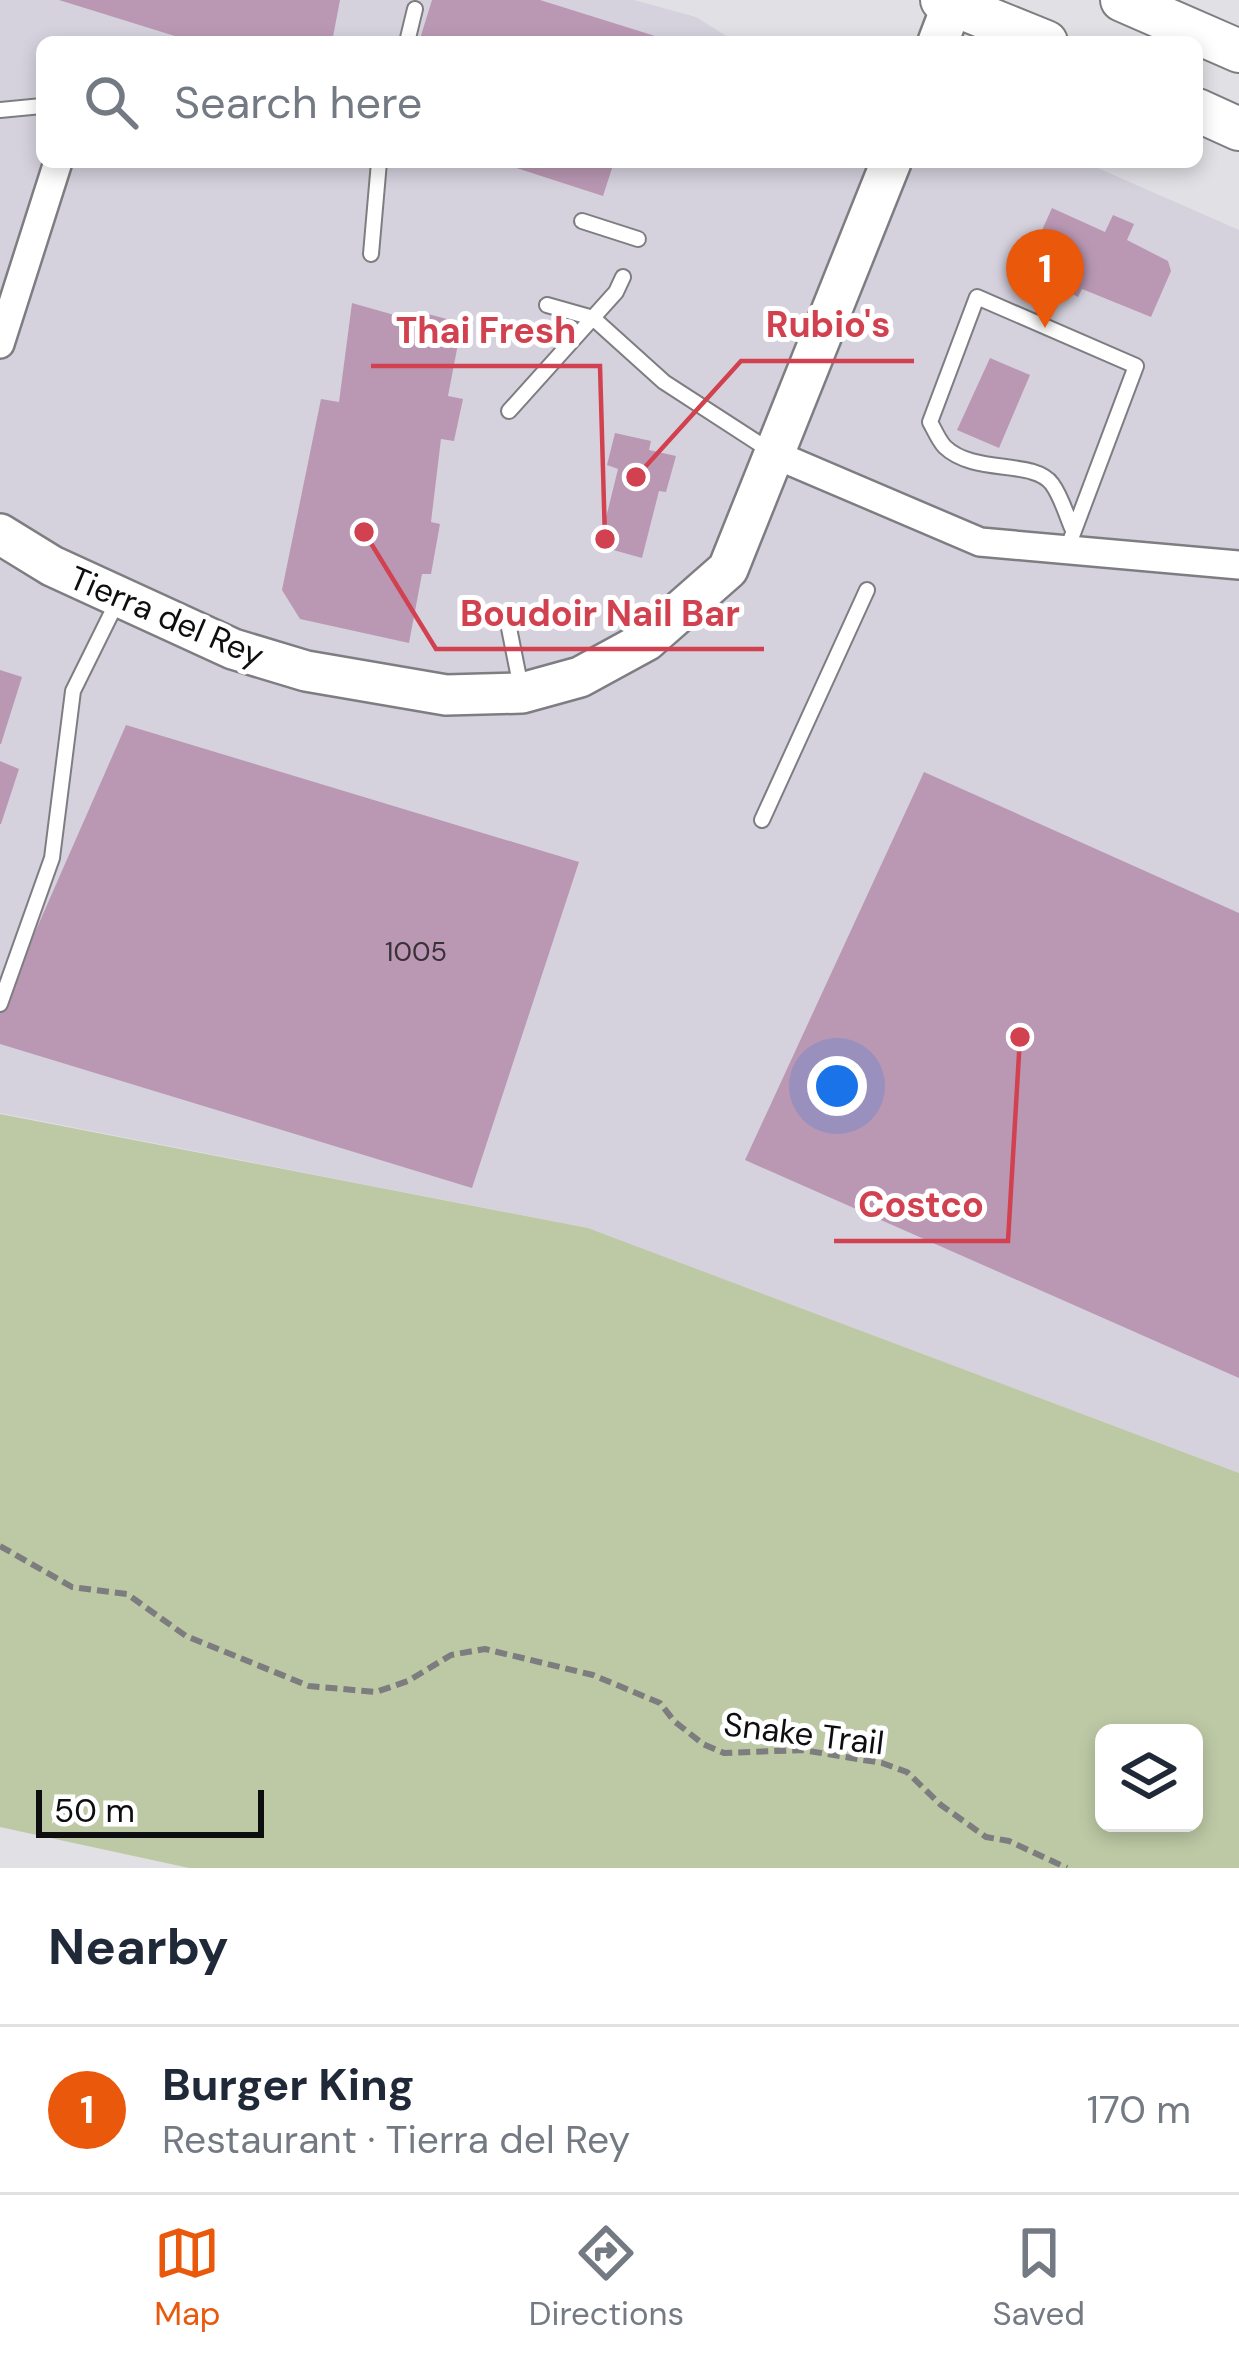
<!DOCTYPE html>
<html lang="en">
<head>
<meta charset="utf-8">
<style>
  body { margin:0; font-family:"DM Sans",sans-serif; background:#f6f6f7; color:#1f2937 }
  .controls { position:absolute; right:36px; bottom:36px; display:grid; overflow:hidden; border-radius:18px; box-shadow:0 6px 18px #0003 }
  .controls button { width:108px; height:108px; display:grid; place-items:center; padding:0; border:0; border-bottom:3px solid #e0e1e3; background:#fff; color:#1f2937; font:60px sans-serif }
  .scale { position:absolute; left:36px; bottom:30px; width:228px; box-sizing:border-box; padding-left:12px; border:6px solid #0e0d0f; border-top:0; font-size:33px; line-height:42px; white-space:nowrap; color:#0e0d0f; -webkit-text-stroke:9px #fff; paint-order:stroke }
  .you { position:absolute; left:837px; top:1086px; width:42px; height:42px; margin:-30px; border:9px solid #fff; border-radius:50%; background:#1a73e8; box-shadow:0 0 0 18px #1a73e833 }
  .badge { display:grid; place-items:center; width:78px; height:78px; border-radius:50%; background:#ea580c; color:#fff; font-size:39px; font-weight:700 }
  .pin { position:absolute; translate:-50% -99px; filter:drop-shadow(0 3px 6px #0008) }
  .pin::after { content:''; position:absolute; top:63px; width:42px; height:36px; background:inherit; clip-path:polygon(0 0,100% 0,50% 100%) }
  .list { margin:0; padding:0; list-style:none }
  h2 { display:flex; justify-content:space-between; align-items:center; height:156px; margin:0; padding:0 48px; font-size:51px }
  h2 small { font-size:39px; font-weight:400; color:#747a83 }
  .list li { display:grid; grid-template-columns:78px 1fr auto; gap:36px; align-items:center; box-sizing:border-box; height:168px; padding:0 48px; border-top:3px solid #e0e1e3 }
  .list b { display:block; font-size:45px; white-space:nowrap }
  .list p { margin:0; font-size:39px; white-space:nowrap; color:#747a83 }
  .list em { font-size:39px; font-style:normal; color:#747a83 }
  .icon { flex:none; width:66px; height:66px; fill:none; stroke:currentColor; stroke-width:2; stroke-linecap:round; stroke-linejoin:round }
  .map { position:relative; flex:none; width:1239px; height:1868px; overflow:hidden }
  .search { position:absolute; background:#fff; box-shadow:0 6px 18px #0003; left:36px; right:36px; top:36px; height:132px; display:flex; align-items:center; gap:30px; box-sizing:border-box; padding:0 42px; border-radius:18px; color:#747a83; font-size:45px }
  .sheet { height:324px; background:#fff }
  nav { display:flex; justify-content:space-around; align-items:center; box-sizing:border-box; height:168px; border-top:3px solid #e0e1e3; background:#fff; font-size:33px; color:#747a83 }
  nav a { display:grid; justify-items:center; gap:6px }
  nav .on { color:#ea580c }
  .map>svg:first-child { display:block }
  .built { fill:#d5d2de }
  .green { fill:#bdc9a5; fill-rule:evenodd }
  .building { fill:#ba98b4 }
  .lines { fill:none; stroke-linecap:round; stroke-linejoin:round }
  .lane-casing { stroke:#7e7e82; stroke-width:18 }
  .street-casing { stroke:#7e7e82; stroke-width:32 }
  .secondary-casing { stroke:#7e7e82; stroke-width:44 }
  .primary-casing { stroke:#7e7e82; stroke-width:46 }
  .path { stroke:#7d7c7f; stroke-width:6; stroke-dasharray:12 6; stroke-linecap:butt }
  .lane { stroke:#fff; stroke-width:14 }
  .street { stroke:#fff; stroke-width:27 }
  .secondary { stroke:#fff; stroke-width:39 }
  .primary { stroke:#fff; stroke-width:42 }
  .labels { text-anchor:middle; stroke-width:10; stroke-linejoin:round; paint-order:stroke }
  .number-label { font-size:27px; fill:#393038 }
  .street-label { font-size:33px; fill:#0e0d0f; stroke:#fff }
  .leader { fill:none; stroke:#d1414f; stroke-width:4.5 }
  .callout-dot { fill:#d1414f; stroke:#fff; stroke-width:4.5 }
  .callout-label { font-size:36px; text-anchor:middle; font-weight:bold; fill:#d1414f; stroke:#fff; stroke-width:10; stroke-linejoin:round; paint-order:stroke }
</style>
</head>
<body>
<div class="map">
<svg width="1239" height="1868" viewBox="0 0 1239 1868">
  <rect width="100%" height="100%" fill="#e1e0e5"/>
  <!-- built -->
  <polygon class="built" points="0,0 634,0 696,17 736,42 42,42 42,162 1084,162 1239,230 1239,1473 588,1228 0,1113"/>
  <!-- green -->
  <path class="green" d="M0,1114L588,1228L1239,1473V1868H189L0,1827ZM1104,1733H1194V1823H1104Z"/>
  <!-- building -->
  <g class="building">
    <polygon points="59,0 340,0 332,42 174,42 178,37"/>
    <polygon points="432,0 540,0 655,36 653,42 419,42"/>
    <polygon points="498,162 614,162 603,196"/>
    <polygon points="1052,208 1105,232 1113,215 1134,224 1127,240 1168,261 1171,271 1151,317 1082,289 1078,297 1025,268"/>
    <polygon points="352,303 426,324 428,314 462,323 448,396 463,399 454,441 441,439 431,522 440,524 431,574 422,574 409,643 300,619 282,590 321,399 339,402"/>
    <polygon points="990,358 1030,375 999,448 957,430"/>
    <polygon points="615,433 651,441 649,450 676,456 666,492 659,491 642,558 599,546 618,469 607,465"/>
    <polygon points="0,670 22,677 1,744 0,744"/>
    <polygon points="126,725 579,862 472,1188 0,1044 0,1012"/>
    <polygon points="0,761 19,769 1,824 0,824"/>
    <polygon points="924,772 1239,913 1239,1378 745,1160"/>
  </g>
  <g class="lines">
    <!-- lane casing -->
    <g class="lane-casing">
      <g id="lane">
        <polyline points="407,42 415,9"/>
        <polyline points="0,110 42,106"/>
        <polyline points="582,221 638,239"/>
        <polyline points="371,254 379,162"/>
        <polyline points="547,305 593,318 664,382 772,452"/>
        <polyline points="509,411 616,292 623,277"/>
        <path d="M1066,552L1136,366L977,297L930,422C934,429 939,441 945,447C974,475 1034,459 1052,484C1061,496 1066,514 1072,528"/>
        <polyline points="506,613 521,688"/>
        <polyline points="762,820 867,590"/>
        <polyline points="0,1004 52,858 73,691 117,602"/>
      </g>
    </g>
    <!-- street casing -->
    <g class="street-casing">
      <g id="street">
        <polyline points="0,344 58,162"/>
        <polyline points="776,455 980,542 1239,565"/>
      </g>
    </g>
    <!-- secondary casing -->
    <g class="secondary-casing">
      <g id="secondary">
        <polyline points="938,42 954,0"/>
        <polyline points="0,534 52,566 233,649 306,671 446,695 522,693 580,677 646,641 728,569 891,162"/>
      </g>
    </g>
    <!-- primary casing -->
    <g class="primary-casing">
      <g id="primary">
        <polyline points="942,0 1046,42"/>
        <polyline points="1122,0 1239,51"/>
        <polyline points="1197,110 1239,129"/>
      </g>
    </g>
    <!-- path -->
    <polyline class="path" points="0,1546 72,1587 127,1594 186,1636 309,1686 376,1692 408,1681 451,1655 485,1649 593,1675 660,1703 674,1721 703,1744 724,1753 803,1750 882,1763 907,1772 941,1805 986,1837 1009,1841 1067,1868"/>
    <!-- lane -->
    <use href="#lane" class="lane"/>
    <!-- street -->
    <use href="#street" class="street"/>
    <!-- secondary -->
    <use href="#secondary" class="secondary"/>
    <!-- primary -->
    <use href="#primary" class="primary"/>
  </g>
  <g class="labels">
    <!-- number labels -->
    <g class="number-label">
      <text x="416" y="961">1005</text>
    </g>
    <!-- street labels -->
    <g class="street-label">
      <text transform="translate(167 616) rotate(23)" y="12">Tierra del Rey</text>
      <text transform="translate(804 1733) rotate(7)" y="12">Snake Trail</text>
    </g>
  </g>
  <!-- callouts -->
  <path class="leader" d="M636 477L741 361H914M605 539L600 366H371M364 532L436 649H764M1020 1037L1008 1241H834"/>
  <g class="callout-dot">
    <circle cx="636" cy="477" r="12"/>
    <circle cx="605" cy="539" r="12"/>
    <circle cx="364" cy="532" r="12"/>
    <circle cx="1020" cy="1037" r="12"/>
  </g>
  <g class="callout-label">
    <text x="828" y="337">Rubio's</text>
    <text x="486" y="343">Thai Fresh</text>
    <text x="600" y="626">Boudoir Nail Bar</text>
    <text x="921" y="1217">Costco</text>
  </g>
</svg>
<div class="controls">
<button><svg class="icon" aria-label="layers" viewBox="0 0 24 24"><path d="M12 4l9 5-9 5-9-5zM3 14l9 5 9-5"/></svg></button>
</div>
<div class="scale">50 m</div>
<div class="you"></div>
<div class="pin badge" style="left:1045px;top:328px">1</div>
<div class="search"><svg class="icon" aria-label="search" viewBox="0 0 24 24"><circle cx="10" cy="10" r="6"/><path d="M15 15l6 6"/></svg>Search here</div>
</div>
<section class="sheet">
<h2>Nearby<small></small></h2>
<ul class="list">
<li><span class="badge">1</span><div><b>Burger King</b><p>Restaurant · Tierra del Rey</p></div><em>170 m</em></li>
</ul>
</section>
<nav>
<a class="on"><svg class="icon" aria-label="map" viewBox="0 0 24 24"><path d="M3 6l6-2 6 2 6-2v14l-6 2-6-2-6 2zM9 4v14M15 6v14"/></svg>Map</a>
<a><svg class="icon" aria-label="directions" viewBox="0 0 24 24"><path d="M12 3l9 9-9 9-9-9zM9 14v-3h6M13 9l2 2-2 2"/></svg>Directions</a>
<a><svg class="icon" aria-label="saved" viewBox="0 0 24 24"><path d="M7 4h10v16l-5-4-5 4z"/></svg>Saved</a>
</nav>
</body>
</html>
